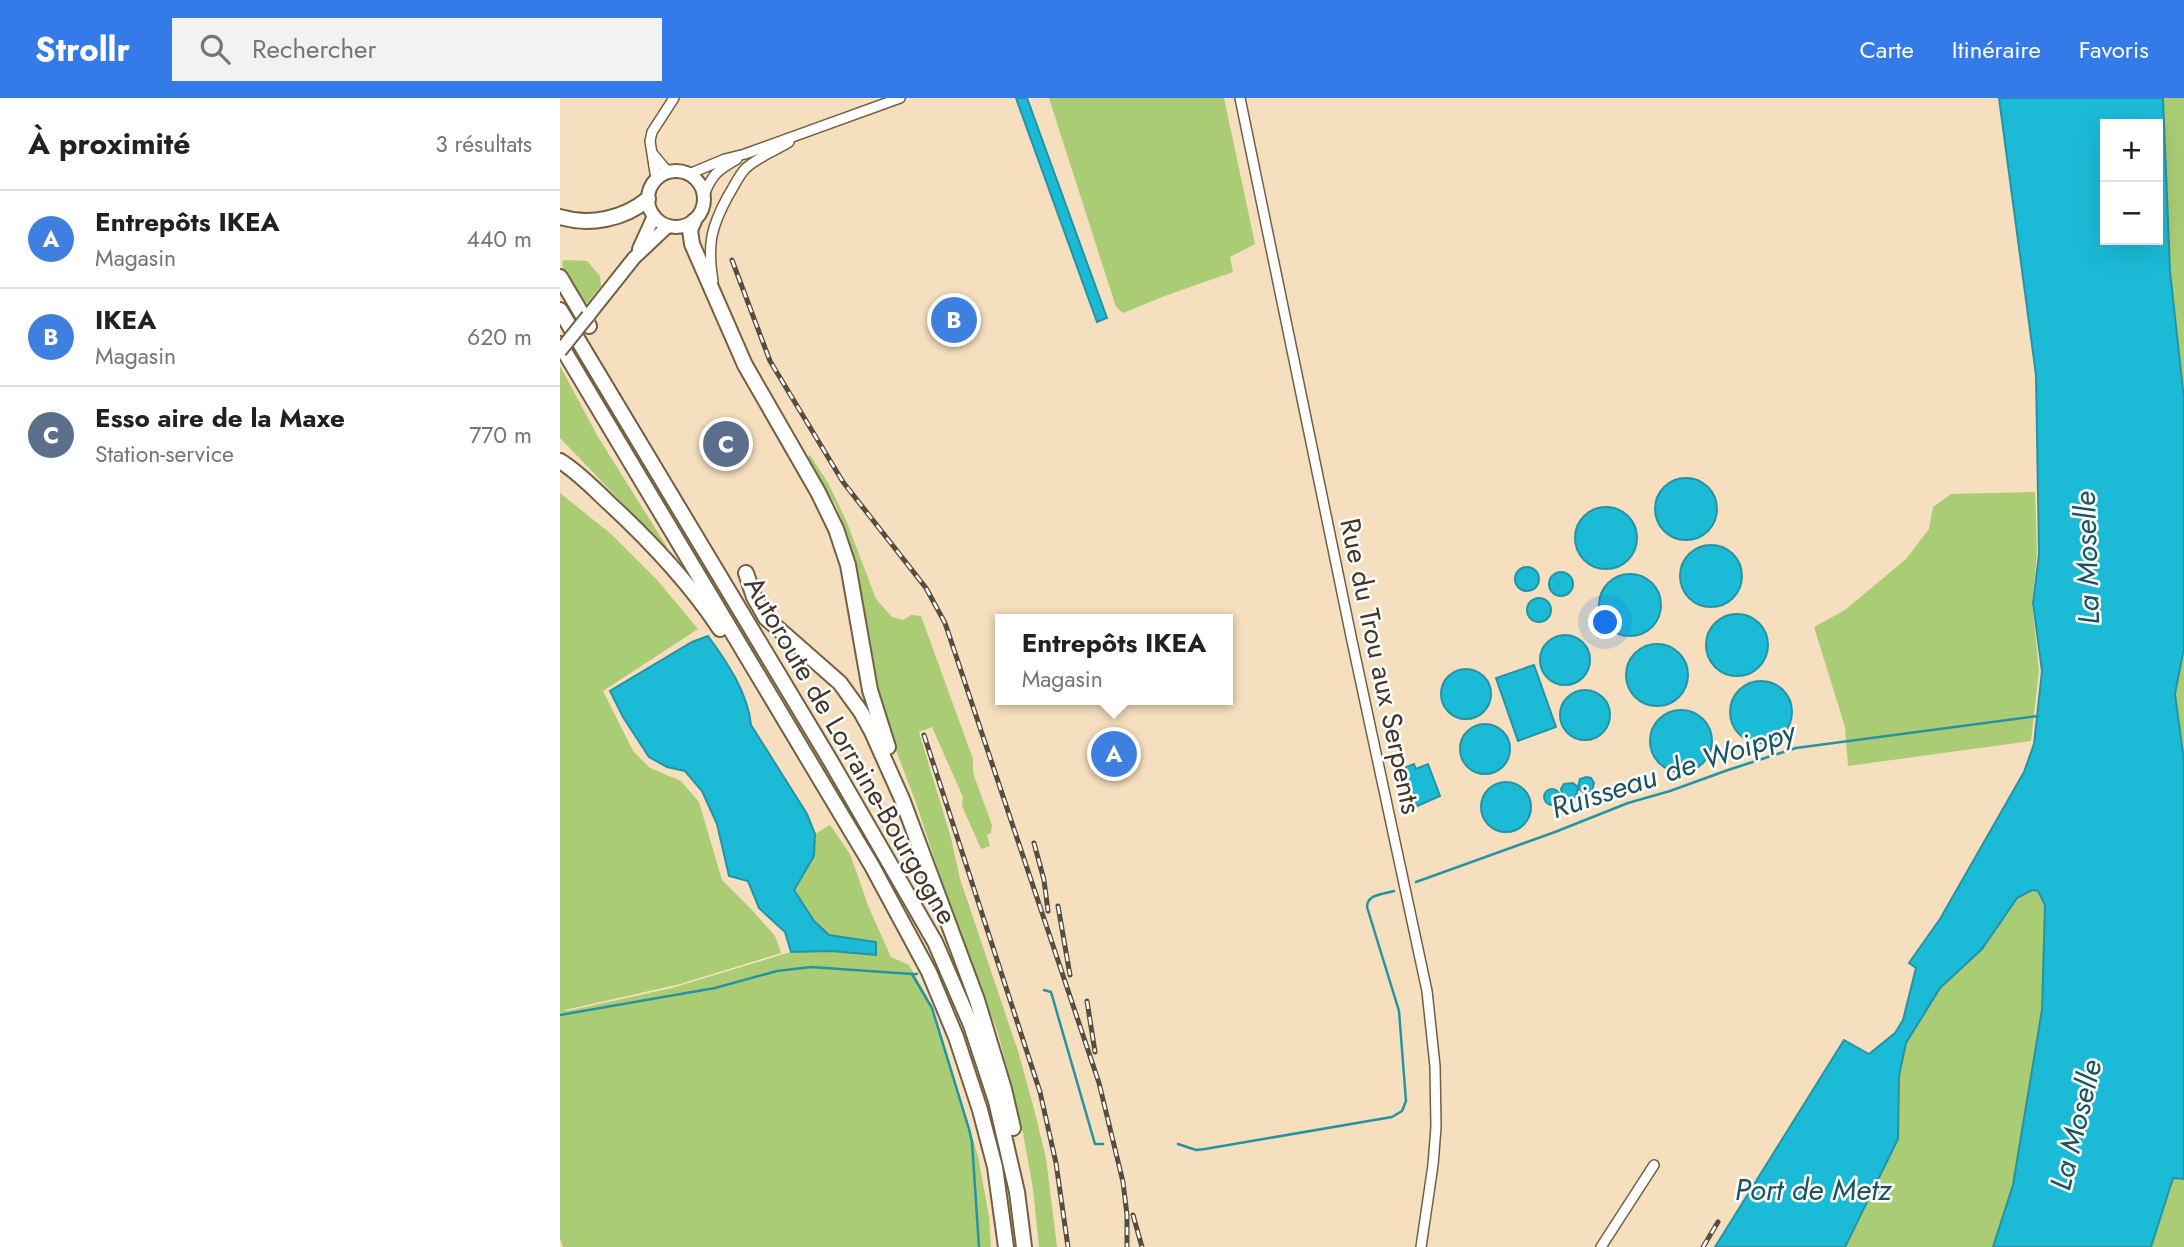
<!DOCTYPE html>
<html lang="fr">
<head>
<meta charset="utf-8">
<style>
  body { margin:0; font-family:Jost,sans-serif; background:#f2f2f2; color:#202124 }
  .controls { position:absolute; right:21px; top:21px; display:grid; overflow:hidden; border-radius:0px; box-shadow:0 7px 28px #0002 }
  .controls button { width:63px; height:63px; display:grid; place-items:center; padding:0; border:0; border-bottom:2px solid #e0e0e0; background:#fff; color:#202124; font:35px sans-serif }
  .you { position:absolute; left:1046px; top:525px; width:24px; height:24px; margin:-18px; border:5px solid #fff; border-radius:50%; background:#1a73e8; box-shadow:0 0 0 10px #1a73e833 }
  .badge { display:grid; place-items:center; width:46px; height:46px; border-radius:50%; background:#347ae8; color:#fff; font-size:23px; font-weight:700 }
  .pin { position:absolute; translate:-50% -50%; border:4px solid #fff; box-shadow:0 2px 7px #0006 }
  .popup { position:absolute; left:435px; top:516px; width:238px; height:91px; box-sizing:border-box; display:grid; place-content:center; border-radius:0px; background:#fff; filter:drop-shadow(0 2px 5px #0005); font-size:23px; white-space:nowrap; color:#757577 }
  .popup b { font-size:26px; color:#202124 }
  .popup::after { content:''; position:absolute; left:50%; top:100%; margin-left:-14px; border:14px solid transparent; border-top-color:#fff }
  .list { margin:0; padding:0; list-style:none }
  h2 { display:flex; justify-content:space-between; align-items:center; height:91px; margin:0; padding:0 28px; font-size:30px }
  h2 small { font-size:23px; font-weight:400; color:#757577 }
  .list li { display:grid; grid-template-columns:46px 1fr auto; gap:21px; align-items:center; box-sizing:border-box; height:98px; padding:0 28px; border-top:2px solid #e0e0e0 }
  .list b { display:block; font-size:26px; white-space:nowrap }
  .list p { margin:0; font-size:23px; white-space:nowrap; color:#757577 }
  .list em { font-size:23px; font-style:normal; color:#757577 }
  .icon { flex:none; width:38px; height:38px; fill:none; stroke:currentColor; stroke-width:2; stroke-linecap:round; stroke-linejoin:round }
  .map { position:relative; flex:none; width:1624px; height:1149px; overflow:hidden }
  header { display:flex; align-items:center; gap:42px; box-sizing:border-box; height:98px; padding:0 35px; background:#347ae8; color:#fff }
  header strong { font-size:33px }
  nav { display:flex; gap:38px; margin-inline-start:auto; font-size:24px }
  .search { width:490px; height:63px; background:#f2f2f2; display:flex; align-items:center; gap:18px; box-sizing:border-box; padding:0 24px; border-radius:0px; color:#757577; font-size:26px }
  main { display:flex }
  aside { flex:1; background:#fff }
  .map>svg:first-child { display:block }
  .green { fill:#a9cc74 }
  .water { fill:#1bbad7; stroke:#2693a3; stroke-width:2; fill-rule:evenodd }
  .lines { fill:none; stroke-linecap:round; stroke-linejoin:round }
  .stream { stroke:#2693a3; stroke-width:2.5 }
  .minor-casing { stroke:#735f42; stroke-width:12 }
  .major-casing { stroke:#735f42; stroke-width:16 }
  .highway-casing { stroke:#735f42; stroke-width:18 }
  .minor { stroke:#fff; stroke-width:9 }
  .major { stroke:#fff; stroke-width:12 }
  .highway { stroke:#fff; stroke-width:14 }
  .rail-casing { stroke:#584d3d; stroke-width:5 }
  .rail { stroke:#fff; stroke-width:2.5; stroke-dasharray:8; stroke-linecap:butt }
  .major-bridge-casing { stroke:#735f42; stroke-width:16; stroke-linecap:butt }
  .major-bridge { stroke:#fff; stroke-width:12 }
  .labels { text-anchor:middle; stroke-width:5; stroke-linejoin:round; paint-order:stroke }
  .street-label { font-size:28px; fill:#40372a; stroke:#fff }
  .water-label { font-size:30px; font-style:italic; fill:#1a5461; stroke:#fff }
</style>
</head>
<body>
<header>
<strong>Strollr</strong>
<div class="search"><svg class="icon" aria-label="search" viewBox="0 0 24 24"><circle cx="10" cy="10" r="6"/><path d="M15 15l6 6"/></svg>Rechercher</div>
<nav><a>Carte</a><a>Itinéraire</a><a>Favoris</a></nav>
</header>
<main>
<aside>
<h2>À proximité<small>3 résultats</small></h2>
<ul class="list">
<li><span class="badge" style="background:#3f7fe0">A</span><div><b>Entrepôts IKEA</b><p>Magasin</p></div><em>440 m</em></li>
<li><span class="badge" style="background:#3f7fe0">B</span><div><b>IKEA</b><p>Magasin</p></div><em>620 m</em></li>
<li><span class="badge" style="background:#5c6f8a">C</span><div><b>Esso aire de la Maxe</b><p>Station-service</p></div><em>770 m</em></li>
</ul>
</aside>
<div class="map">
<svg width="1624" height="1149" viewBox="0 0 1624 1149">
  <rect width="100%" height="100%" fill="#f5dfbe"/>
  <!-- green -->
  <g class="green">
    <polygon points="489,0 664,0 695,146 670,159 673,174 602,199 563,215 556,209"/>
    <polygon points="1603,0 1624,0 1624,301 1610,173"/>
    <polygon points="6,162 27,163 40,178 41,188 23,210 4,177 2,163"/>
    <polygon points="0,268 38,339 107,449 102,451 72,415 0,340"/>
    <polygon points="250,357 268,385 286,422 316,501 332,519 343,522 351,517 361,518 413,661 413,675 432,727 431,735 427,737 430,748 421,751 402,708 403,699 372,629 359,634 391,740 400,781 458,953 474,1011 486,1060 497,1149 479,1149 473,1091 463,1035 438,935 399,835 355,702 331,639 321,604 302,498 284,428 276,408 247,359"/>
    <polygon points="1475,394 1477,455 1472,505 1479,572 1471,643 1288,668 1285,629 1254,529 1285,512 1346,461 1369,431 1373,409 1391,396"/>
    <polygon points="0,395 51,436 97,482 138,531 43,593 73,653 90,670 121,683 139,704 162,782 191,811 215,838 221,855 120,886 5,912 7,913 112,890 231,854 291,854 291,841 269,838 254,823 233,792 254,758 255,736 270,727 290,756 309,810 331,859 349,867 367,899 377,923 418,1058 429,1119 431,1149 3,1149 0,1141"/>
    <polygon points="1624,550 1624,663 1615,596"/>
    <polygon points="1472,792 1478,793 1485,807 1482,912 1453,1087 1433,1149 1285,1149 1338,1041 1339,978 1346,945 1380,890 1422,851 1457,800"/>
    <polygon points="1613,1080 1624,1081 1624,1149 1591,1149"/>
  </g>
  <!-- water -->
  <g class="water">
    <polygon points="456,0 467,0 547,220 537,224"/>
    <path d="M1439,0H1603L1610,173L1624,301V550L1615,596L1624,663V1081L1613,1080L1591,1149H1433L1453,1087L1482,912L1485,807L1478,793L1472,792L1457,800L1422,851L1380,890L1346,945L1339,978L1338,1041L1285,1149H1155L1284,942L1309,956L1335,935L1343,922L1356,870L1349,865L1380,821L1464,674L1474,646L1482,573L1473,505L1479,456L1476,277ZM1545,26H1598V142H1545Z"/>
    <circle cx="1126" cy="411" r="31"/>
    <circle cx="1046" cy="440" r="31"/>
    <circle cx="1151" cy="478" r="31"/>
    <circle cx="967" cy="481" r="12"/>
    <circle cx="1001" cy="486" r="12"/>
    <circle cx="1070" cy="507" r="31"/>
    <circle cx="979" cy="512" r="12"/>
    <circle cx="1177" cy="547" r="31"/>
    <circle cx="1005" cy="562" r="25"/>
    <path d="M148,538C167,564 188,595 191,627L247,716L255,736L254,758L234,792L254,823L269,837L316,844V857L271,853L231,854L225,834L199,810L188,783L169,778L157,726L142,693L125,673L107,669L89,659L63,619L50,593L132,544Z"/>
    <circle cx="1097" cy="577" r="31"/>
    <polygon points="974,567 996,629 958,643 936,580"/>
    <circle cx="906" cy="596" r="25"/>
    <circle cx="1201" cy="614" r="31"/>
    <circle cx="1025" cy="617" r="25"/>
    <circle cx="1121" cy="643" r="31"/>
    <circle cx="925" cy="651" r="25"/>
    <polygon points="854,666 856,671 868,666 880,698 853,710 839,672"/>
    <polygon points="1026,679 1031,680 1034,685 1032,693 1024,695 1018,690 1017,695 1014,700 1008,701 1003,699 1001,691 1004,686 1013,685 1018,689 1020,681"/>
    <circle cx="946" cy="709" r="25"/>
    <circle cx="992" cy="699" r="8"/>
  </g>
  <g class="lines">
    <!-- stream -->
    <g class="stream">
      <polyline points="856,784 995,734 1068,705 1110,693 1168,672 1236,650 1478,618"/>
      <polyline points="357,876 352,876 372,910 409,1031 412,1044 419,1149"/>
      <polyline points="484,892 491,894 535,1046 543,1046"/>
      <polyline points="0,917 155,890 217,873 251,869 352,876"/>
      <path d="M618,1046L636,1052L645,1051L832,1019L842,1013L846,1003L839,913L807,809C807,796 824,796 834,793"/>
    </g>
    <!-- minor casing -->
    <g class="minor-casing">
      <g id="minor">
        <polyline points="680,0 792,543 867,893 875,968 876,1029 873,1067 861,1149"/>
        <polyline points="93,56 108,74"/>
        <polyline points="129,76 165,61 185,56 340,0"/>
        <polyline points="96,81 90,43 92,34 114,0"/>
        <path d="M144,97C152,76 158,72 177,61"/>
        <path d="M153,183C147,147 151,129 168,98C174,89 178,78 186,70C198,59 215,53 229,44"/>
        <polyline points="1041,1149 1094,1067"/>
      </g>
    </g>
    <!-- major casing -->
    <g class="major-casing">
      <g id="major">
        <circle cx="116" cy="101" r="28"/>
        <polyline points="79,151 94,118"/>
        <polyline points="28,218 74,160 108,128"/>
      </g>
    </g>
    <!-- highway casing -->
    <g class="highway-casing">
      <g id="highway">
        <path d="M0,119C30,128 64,121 88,101"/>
        <polyline points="134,123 130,132 132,146 185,267 258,394 276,431 288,467 310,592 328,649"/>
        <polyline points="0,179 29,228"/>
        <polyline points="0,212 270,662 375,844 411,927 436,1003 457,1094 464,1149"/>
        <polyline points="0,246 312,768 369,874 396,939 420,1012 435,1069 446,1149"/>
        <path d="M0,363C18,374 34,391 49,405C90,443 129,484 160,531"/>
        <polyline points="186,475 194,499 206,520 280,585 301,614 312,634 342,701 417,902 444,991 453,1030"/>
      </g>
    </g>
    <!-- minor -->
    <use href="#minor" class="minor"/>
    <!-- major -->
    <use href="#major" class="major"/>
    <!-- highway -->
    <use href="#highway" class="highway"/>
    <!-- rail casing -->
    <g class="rail-casing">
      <g id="rail">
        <polyline points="172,162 210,263 283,384 366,490 385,525 539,985 563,1084 567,1117 567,1149"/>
        <polyline points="364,637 480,994 496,1065 508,1149"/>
        <polyline points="474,745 484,782 488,813"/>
        <polyline points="498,808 510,877"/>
        <polyline points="527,903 535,954"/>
        <polyline points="573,1117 582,1149"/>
        <polyline points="1143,1149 1158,1124"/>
      </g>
    </g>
    <!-- rail -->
    <use href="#rail" class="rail"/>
    <!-- major-bridge casing -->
    <g class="major-bridge-casing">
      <polyline id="major-bridge" points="0,253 28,218"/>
    </g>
    <!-- major-bridge -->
    <use href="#major-bridge" class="major-bridge"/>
  </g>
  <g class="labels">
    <!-- street labels -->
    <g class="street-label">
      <text transform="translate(821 568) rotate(78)" y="10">Rue du Trou aux Serpents</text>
      <text transform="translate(291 652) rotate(60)" y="10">Autoroute de Lorraine-Bourgogne</text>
    </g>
    <!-- water labels -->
    <g class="water-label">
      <text transform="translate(1527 460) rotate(-92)" y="10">La Moselle</text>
      <text transform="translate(1113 672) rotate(-18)" y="10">Ruisseau de Woippy</text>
      <text transform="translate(1516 1027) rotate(-76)" y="10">La Moselle</text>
      <text x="1253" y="1102">Port de Metz</text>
    </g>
  </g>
</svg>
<div class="controls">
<button>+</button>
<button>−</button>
</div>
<div class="you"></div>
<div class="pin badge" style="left:554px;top:656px;background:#3f7fe0">A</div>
<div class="popup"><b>Entrepôts IKEA</b>Magasin</div>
<div class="pin badge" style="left:394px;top:222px;background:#3f7fe0">B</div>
<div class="pin badge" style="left:166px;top:346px;background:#5c6f8a">C</div>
</div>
</main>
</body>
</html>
